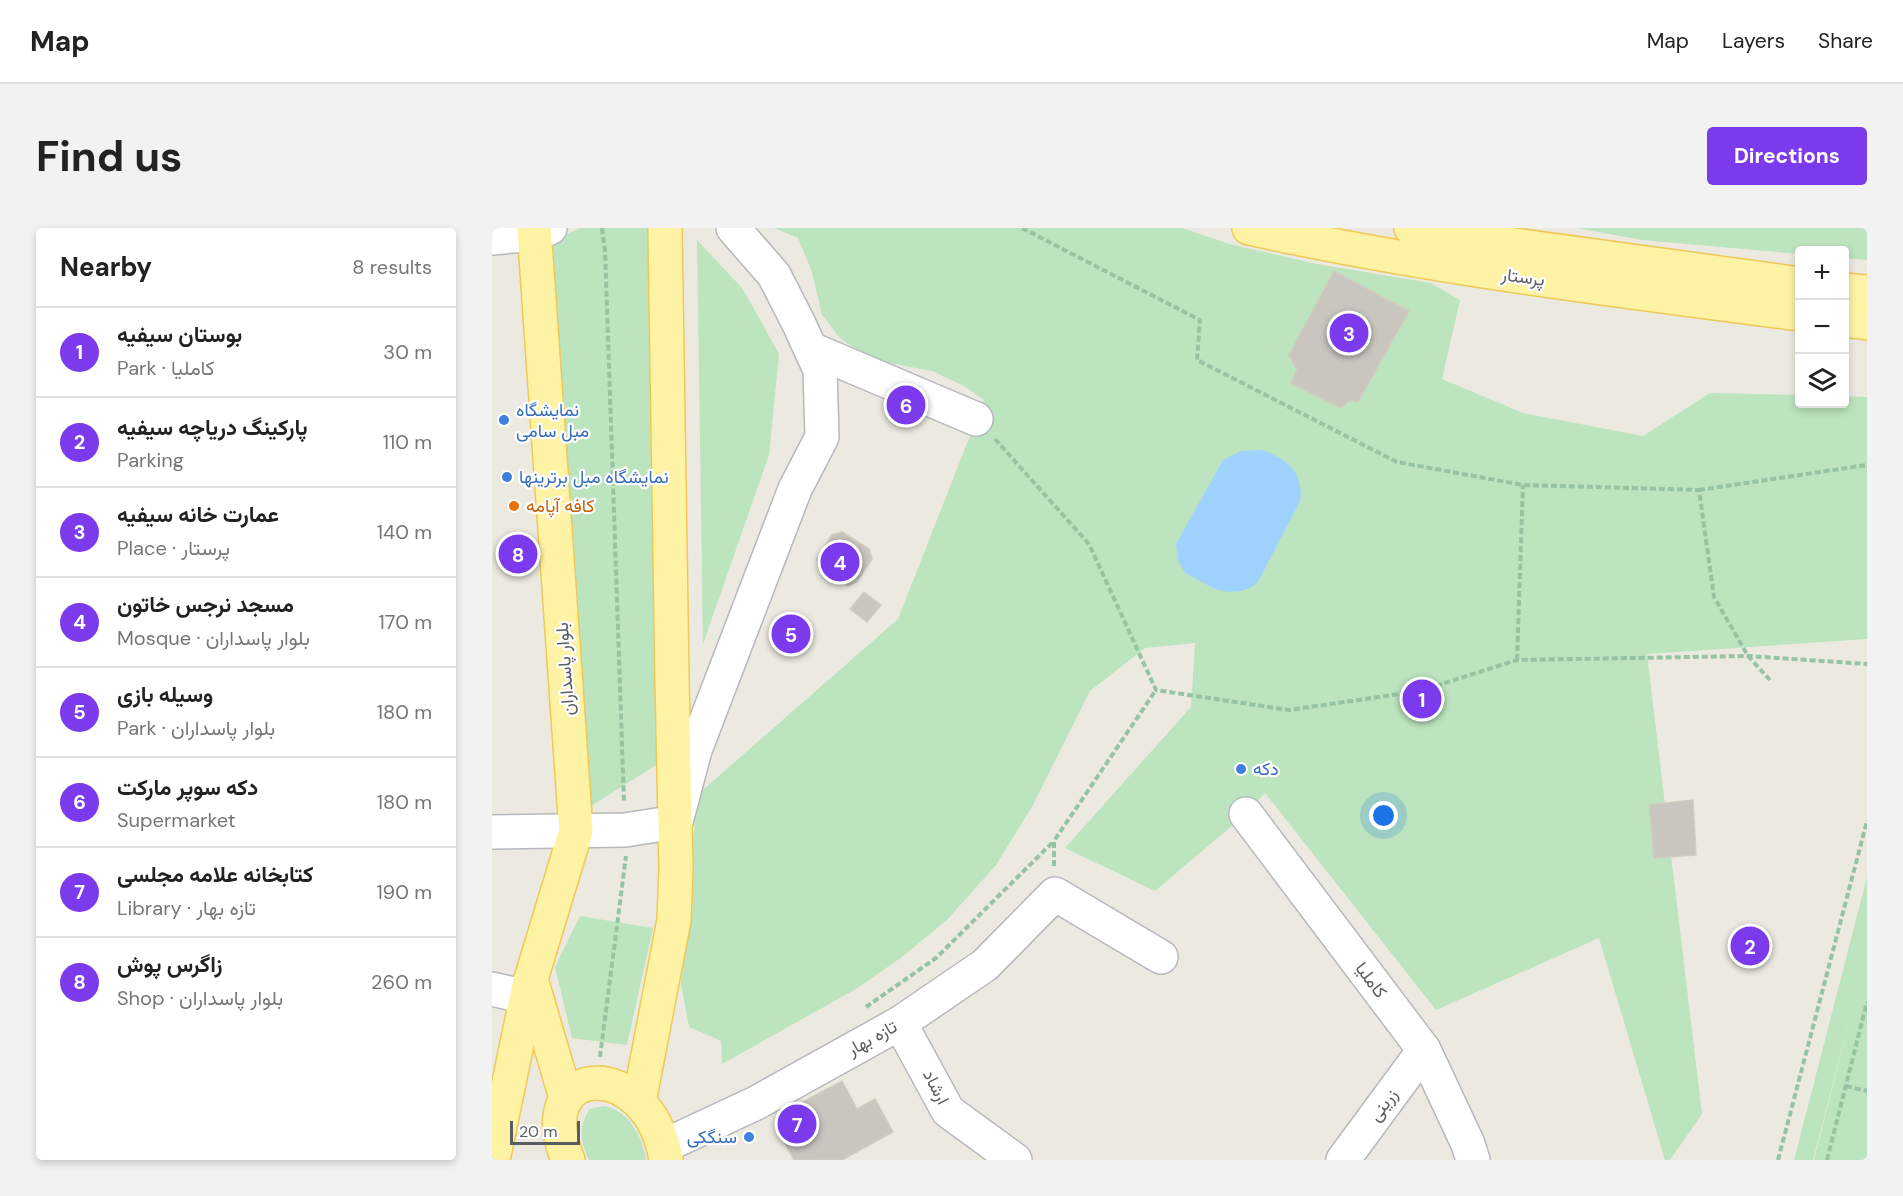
<!DOCTYPE html>
<html lang="en">
<head>
<meta charset="utf-8">
<style>
  body { margin:0; font-family:"DM Sans",Vazirmatn,sans-serif; background:#f2f2f2; color:#222 }
  .controls { position:absolute; right:18px; top:18px; display:grid; overflow:hidden; border-radius:6px; box-shadow:0 3px 9px #0003 }
  .controls button { width:54px; height:54px; display:grid; place-items:center; padding:0; border:0; border-bottom:2px solid #e0e0e0; background:#fff; color:#222; font:30px sans-serif }
  .scale { position:absolute; left:18px; bottom:15px; width:70px; box-sizing:border-box; padding-left:6px; border:3px solid #595d61; border-top:0; font-size:16px; line-height:21px; white-space:nowrap; color:#595d61; -webkit-text-stroke:4px #fff; paint-order:stroke }
  .you { position:absolute; left:892px; top:588px; width:21px; height:21px; margin:-15px; border:4px solid #fff; border-radius:50%; background:#1a73e8; box-shadow:0 0 0 9px #1a73e833 }
  .badge { display:grid; place-items:center; width:39px; height:39px; border-radius:50%; background:#7c3aed; color:#fff; font-size:20px; font-weight:700 }
  .pin { position:absolute; translate:-50% -50%; border:3px solid #fff; box-shadow:0 2px 6px #0006 }
  .list { margin:0; padding:0; list-style:none }
  h2 { display:flex; justify-content:space-between; align-items:center; height:78px; margin:0; padding:0 24px; font-size:26px }
  h2 small { font-size:20px; font-weight:400; color:#767676 }
  .list li { display:grid; grid-template-columns:39px 1fr auto; gap:18px; align-items:center; box-sizing:border-box; height:90px; padding:0 24px; border-top:2px solid #e0e0e0 }
  .list b { display:block; font-size:22px; white-space:nowrap }
  .list p { margin:0; font-size:20px; white-space:nowrap; color:#767676 }
  .list em { font-size:20px; font-style:normal; color:#767676 }
  .icon { flex:none; width:33px; height:33px; fill:none; stroke:currentColor; stroke-width:2; stroke-linecap:round; stroke-linejoin:round }
  .map { position:relative; flex:none; width:1375px; height:932px; overflow:hidden; border-radius:6px }
  header { display:flex; align-items:center; gap:36px; box-sizing:border-box; height:84px; padding:0 30px; background:#fff; border-bottom:2px solid #e0e0e0 }
  header strong { font-size:28px }
  nav { display:flex; gap:33px; margin-inline-start:auto; font-size:21px }
  .intro { display:flex; align-items:center; justify-content:space-between; box-sizing:border-box; height:144px; padding:0 36px }
  h1 { margin:0; font-size:42px }
  .button { padding:15px 27px; border-radius:6px; background:#7c3aed; color:#fff; font-size:21px; font-weight:700 }
  main { display:flex; gap:36px; padding:0 36px }
  aside { flex:1; background:#fff; border-radius:6px; box-shadow:0 3px 9px #0003 }
  .map>svg:first-child { display:block }
  .green { fill:#bce4be }
  .water { fill:#9fd2fe }
  .building { fill:#c9c6c0; stroke:#d1ccbf; stroke-width:1.5 }
  .lines { fill:none; stroke-linecap:round; stroke-linejoin:round }
  .minor-casing { stroke:#b6b8bd; stroke-width:36 }
  .major-casing { stroke:#efc956; stroke-width:36 }
  .path { stroke:#95c3a3; stroke-width:4; stroke-dasharray:6 3; stroke-linecap:butt }
  .minor { stroke:#fff; stroke-width:33 }
  .major { stroke:#fef2a4; stroke-width:33 }
  .shop-dot { fill:#3f7fe0; stroke:#fff; stroke-width:2 }
  .food-dot { fill:#e8710a; stroke:#fff; stroke-width:2 }
  .labels { text-anchor:middle; stroke-width:4.5; stroke-linejoin:round; paint-order:stroke }
  .street-label { font-size:18px; fill:#595d61; stroke:#fff }
  .shop-label { font-size:18px; fill:#366cbe; stroke:#fff; text-anchor:start }
  .food-label { font-size:18px; fill:#c56008; stroke:#fff; text-anchor:start }
</style>
</head>
<body>
<header>
<strong>Map</strong>
<nav><a>Map</a><a>Layers</a><a>Share</a></nav>
</header>
<div class="intro"><h1>Find us</h1><a class="button">Directions</a></div>
<main>
<aside>
<h2>Nearby<small>8 results</small></h2>
<ul class="list">
<li><span class="badge">1</span><div><b>بوستان سیفیه</b><p>Park · کاملیا</p></div><em>30 m</em></li>
<li><span class="badge">2</span><div><b>پارکینگ دریاچه سیفیه</b><p>Parking</p></div><em>110 m</em></li>
<li><span class="badge">3</span><div><b>عمارت خانه سیفیه</b><p>Place · پرستار</p></div><em>140 m</em></li>
<li><span class="badge">4</span><div><b>مسجد نرجس خاتون</b><p>Mosque · بلوار پاسداران</p></div><em>170 m</em></li>
<li><span class="badge">5</span><div><b>وسیله بازی</b><p>Park · بلوار پاسداران</p></div><em>180 m</em></li>
<li><span class="badge">6</span><div><b>دکه سوپر مارکت</b><p>Supermarket</p></div><em>180 m</em></li>
<li><span class="badge">7</span><div><b>کتابخانه علامه مجلسی</b><p>Library · تازه بهار</p></div><em>190 m</em></li>
<li><span class="badge">8</span><div><b>زاگرس پوش</b><p>Shop · بلوار پاسداران</p></div><em>260 m</em></li>
</ul>
</aside>
<div class="map">
<svg width="1375" height="932" viewBox="0 0 1375 932">
  <rect width="100%" height="100%" fill="#eceae0"/>
  <!-- green -->
  <g class="green">
    <polygon points="88,0 164,0 169,534 91,583 57,14"/>
    <polygon points="282,0 690,0 737,16 825,36 939,55 968,72 950,151 1031,185 1151,208 1218,165 1307,167 1308,176 1352,176 1353,168 1375,169 1375,411 1155,426 1210,886 1178,932 1173,932 1107,710 944,782 773,565 754,586 663,663 573,620 699,479 703,415 653,420 598,463 541,577 504,637 455,692 410,729 364,761 230,836 229,813 197,799 189,756 205,567 406,391 492,172 472,158 440,143 392,134 368,124 348,110 330,87 320,44 306,10"/>
    <polygon points="1084,0 1375,0 1375,32 1353,30 1352,22 1308,22 1307,26 1150,12"/>
    <polygon points="205,12 251,61 287,126 277,227 211,416"/>
    <polygon points="1375,649 1375,932 1322,932 1363,770 1321,932 1302,932"/>
    <polygon points="88,688 161,700 135,817 80,810 63,739"/>
    <path d="M111,878C136,881 151,909 154,932H97C88,914 86,898 98,881Z"/>
  </g>
  <!-- water -->
  <path class="water" d="M770,222C795,231 812,244 808,273L766,354L758,360L749,363L736,364L723,361L693,345L686,333L684,316L731,232L749,223Z"/>
  <!-- building -->
  <g class="building">
    <polygon points="842,43 917,83 866,174 858,172 849,180 799,155 805,142 797,127"/>
    <polygon points="350,304 377,321 380,331 365,354 356,358 327,341 325,331 340,307"/>
    <polygon points="372,364 389,377 375,394 358,381"/>
    <polygon points="1201,572 1204,627 1162,630 1157,577"/>
    <polygon points="350,853 365,881 383,871 401,904 350,932 302,932 287,904 294,901 286,887"/>
  </g>
  <g class="lines">
    <!-- minor casing -->
    <g class="minor-casing">
      <g id="minor">
        <polyline points="0,10 43,6 58,0"/>
        <polyline points="319,121 484,191"/>
        <polyline points="754,586 932,822 976,916 981,932"/>
        <polyline points="0,604 133,602 184,594 203,522 303,261 330,209 328,142 307,96 282,47 241,0"/>
        <polyline points="0,761 34,769"/>
        <polyline points="408,795 456,883 523,932"/>
        <polyline points="172,918 264,875 408,795 493,737 563,666 669,729"/>
        <polyline points="851,932 932,822"/>
      </g>
    </g>
    <!-- major casing -->
    <g class="major-casing">
      <g id="major">
        <polyline points="42,0 84,603 39,751 74,870"/>
        <path d="M757,0C939,40 1123,62 1308,86"/>
        <polyline points="919,0 1008,15 1308,56"/>
        <polyline points="1352,62 1375,64"/>
        <polyline points="1352,92 1375,95"/>
        <polyline points="147,874 182,692 184,641 180,451 173,0"/>
        <polyline points="1,932 38,753"/>
        <path d="M76,932C35,832 158,827 174,932"/>
      </g>
    </g>
    <!-- path -->
    <g class="path">
      <polyline points="110,0 113,23 132,575"/>
      <polyline points="530,0 708,92 705,132 905,234 1031,257 1207,262 1222,369 1256,428 1278,452"/>
      <polyline points="503,211 597,316 664,462 797,482 928,463 1025,432 1256,428 1375,436"/>
      <polyline points="1207,262 1375,237"/>
      <polyline points="1025,432 1031,257"/>
      <polyline points="562,638 562,613 664,462"/>
      <polyline points="374,779 444,730 562,613"/>
      <polyline points="108,829 134,628"/>
      <polyline points="1354,858 1375,863"/>
      <polyline points="1286,932 1375,593"/>
      <polyline points="1335,932 1375,774"/>
    </g>
    <!-- minor -->
    <use href="#minor" class="minor"/>
    <!-- major -->
    <use href="#major" class="major"/>
  </g>
  <!-- markers -->
  <g class="shop-dot">
    <circle cx="12" cy="192" r="6"/>
    <circle cx="15" cy="249" r="6"/>
    <circle cx="749" cy="541" r="6"/>
    <circle cx="257" cy="909" r="6"/>
  </g>
  <circle class="food-dot" cx="22" cy="278" r="6"/>
  <g class="labels">
    <!-- street labels -->
    <g class="street-label">
      <text transform="translate(1031 49) rotate(8)" y="6">پرستار</text>
      <text transform="translate(73 441) rotate(-94)" y="6">بلوار پاسداران</text>
      <text transform="translate(879 752) rotate(53)" y="6">کاملیا</text>
      <text transform="translate(380 810) rotate(-29)" y="6">تازه بهار</text>
      <text transform="translate(444 859) rotate(63)" y="6">ارشاد</text>
      <text transform="translate(891 877) rotate(-54)" y="6">زرینی</text>
    </g>
    <!-- shop labels -->
    <g class="shop-label">
      <text x="24" y="188">نمایشگاه<tspan x="24" dy="21">مبل سامی</tspan></text>
      <text x="27" y="255">نمایشگاه مبل برترینها</text>
      <text x="761" y="547">دکه</text>
      <text x="245" y="915" text-anchor="end">سنگکی</text>
    </g>
    <!-- food labels -->
    <g class="food-label">
      <text x="34" y="284">کافه آپامه</text>
    </g>
  </g>
</svg>
<div class="controls">
<button>+</button>
<button>−</button>
<button><svg class="icon" aria-label="layers" viewBox="0 0 24 24"><path d="M12 4l9 5-9 5-9-5zM3 14l9 5 9-5"/></svg></button>
</div>
<div class="scale">20 m</div>
<div class="you"></div>
<div class="pin badge" style="left:930px;top:471px">1</div>
<div class="pin badge" style="left:1258px;top:718px">2</div>
<div class="pin badge" style="left:857px;top:105px">3</div>
<div class="pin badge" style="left:348px;top:334px">4</div>
<div class="pin badge" style="left:299px;top:406px">5</div>
<div class="pin badge" style="left:414px;top:177px">6</div>
<div class="pin badge" style="left:305px;top:896px">7</div>
<div class="pin badge" style="left:26px;top:326px">8</div>
</div>
</main>
</body>
</html>
